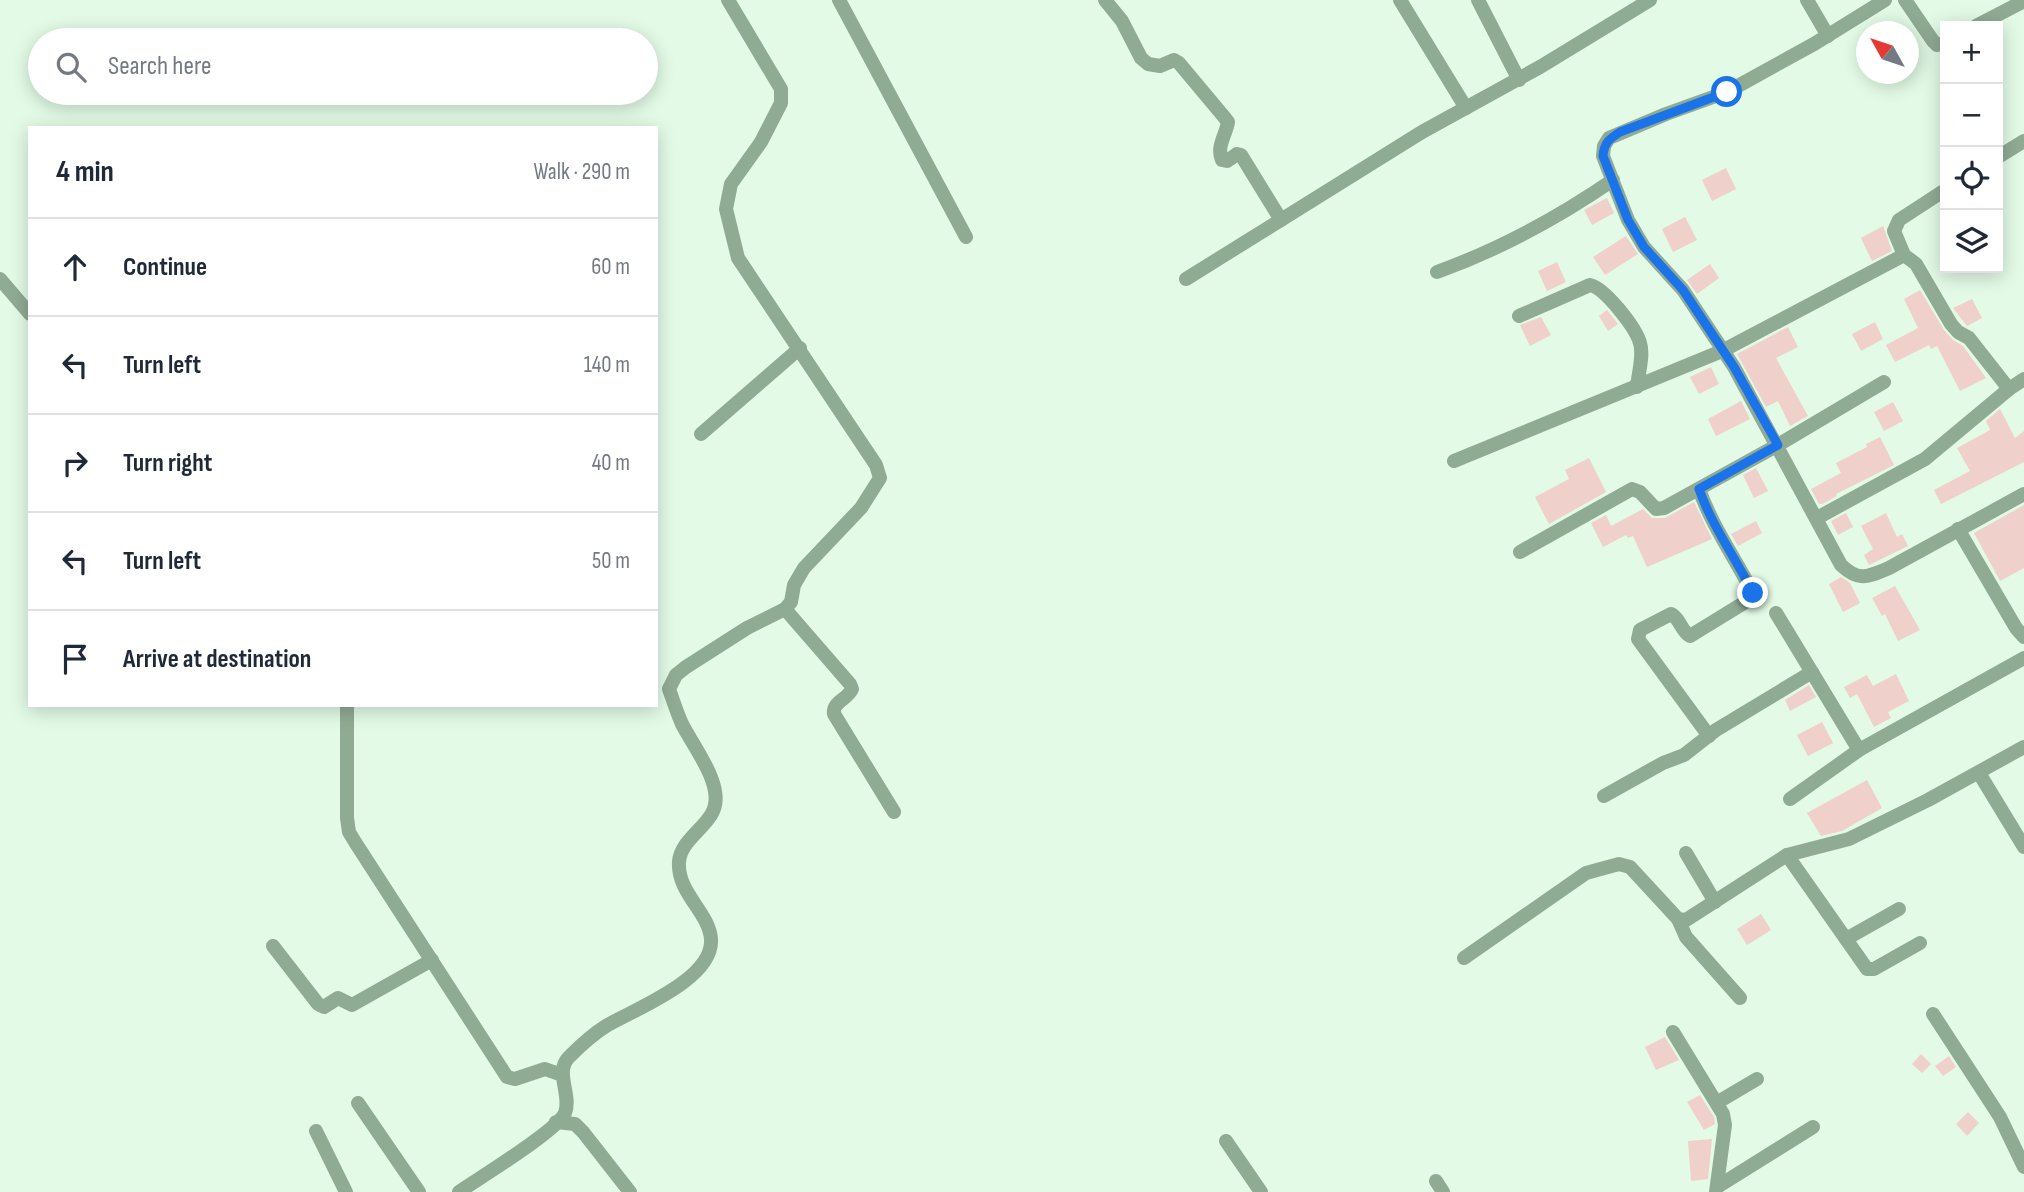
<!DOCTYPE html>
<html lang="en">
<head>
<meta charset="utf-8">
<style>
  body { margin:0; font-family:"Sofia Sans Condensed",sans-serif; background:#f6f6f7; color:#1f2937 }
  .controls { position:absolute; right:21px; top:21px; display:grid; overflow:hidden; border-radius:0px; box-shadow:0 4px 18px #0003 }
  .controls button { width:63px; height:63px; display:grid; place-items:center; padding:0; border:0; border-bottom:2px solid #e0e1e3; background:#fff; color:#1f2937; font:35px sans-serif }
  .compass { position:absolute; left:1856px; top:21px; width:63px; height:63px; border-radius:50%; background:#fff; box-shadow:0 4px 18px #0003; rotate:310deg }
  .stop { position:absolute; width:21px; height:21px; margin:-16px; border:5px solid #1a73e8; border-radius:50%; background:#fff }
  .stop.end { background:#1a73e8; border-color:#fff; box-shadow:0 2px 7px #0008 }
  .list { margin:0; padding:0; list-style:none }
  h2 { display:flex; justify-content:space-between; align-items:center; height:91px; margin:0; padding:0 28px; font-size:30px }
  h2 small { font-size:23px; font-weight:400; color:#747a83 }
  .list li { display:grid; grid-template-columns:46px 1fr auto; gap:21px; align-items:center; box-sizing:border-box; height:98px; padding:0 28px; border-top:2px solid #e0e1e3 }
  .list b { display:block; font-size:26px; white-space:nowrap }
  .list em { font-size:23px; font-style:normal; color:#747a83 }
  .icon { flex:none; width:38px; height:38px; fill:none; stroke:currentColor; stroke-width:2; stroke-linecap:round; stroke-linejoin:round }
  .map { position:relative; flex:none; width:2024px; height:1192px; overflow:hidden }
  .search { position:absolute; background:#fff; box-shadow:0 4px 18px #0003; left:28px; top:28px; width:630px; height:77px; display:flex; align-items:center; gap:18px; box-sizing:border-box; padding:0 24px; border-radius:38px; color:#747a83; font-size:26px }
  .panel { position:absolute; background:#fff; box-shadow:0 4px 18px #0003; left:28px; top:126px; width:630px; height:581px; border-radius:0px }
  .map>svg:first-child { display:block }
  .building { fill:#f0d0ca }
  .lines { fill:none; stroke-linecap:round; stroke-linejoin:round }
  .minor { stroke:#90ab94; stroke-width:14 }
  .route { stroke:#1a73e8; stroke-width:9 }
</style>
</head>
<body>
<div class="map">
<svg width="2024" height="1192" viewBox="0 0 2024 1192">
  <rect width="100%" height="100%" fill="#e2fae6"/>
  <!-- building -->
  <g class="building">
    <polygon points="1726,168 1736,189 1712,201 1702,180"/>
    <polygon points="1607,198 1614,213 1592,225 1584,210"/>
    <polygon points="1685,217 1697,240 1673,252 1662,229"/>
    <polygon points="1883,226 1892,251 1872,261 1861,238"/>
    <polygon points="1626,236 1638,254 1605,275 1593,257"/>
    <polygon points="1557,262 1566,282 1547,291 1538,271"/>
    <polygon points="1710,264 1719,278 1697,294 1687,280"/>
    <polygon points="1920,290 1944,330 1953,340 1963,346 1986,378 1960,391 1937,346 1931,349 1929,345 1895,362 1886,345 1918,328 1904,299"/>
    <polygon points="1972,299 1982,318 1967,326 1953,308"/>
    <polygon points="1607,310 1618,324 1608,331 1599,316"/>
    <polygon points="1541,317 1551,335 1530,346 1520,325"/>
    <polygon points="1875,322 1883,339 1861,351 1852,334"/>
    <polygon points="1788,327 1798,347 1776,358 1808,416 1790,426 1778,401 1766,407 1737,354"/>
    <polygon points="1711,367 1719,384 1699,394 1690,377"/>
    <polygon points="1741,401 1750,419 1716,436 1708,419"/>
    <polygon points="1893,402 1903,421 1884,431 1874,412"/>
    <polygon points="2000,409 2015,438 2024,431 2024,462 1941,504 1934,490 1970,471 1957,448 1990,430 1986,421"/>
    <polygon points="1880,437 1894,465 1836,494 1837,496 1822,504 1819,504 1811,489 1841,473 1836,463 1867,447 1866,444"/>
    <polygon points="1589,458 1606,492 1549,524 1535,497 1569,479 1565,470"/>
    <polygon points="1756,468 1768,491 1754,498 1743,475"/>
    <polygon points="1694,502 1712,539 1647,567 1633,536 1628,538 1626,535 1603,547 1591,523 1606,515 1611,526 1643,509 1652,518 1665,518"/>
    <polygon points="2024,505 2024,568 2000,581 1974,533"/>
    <polygon points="1846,513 1853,527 1838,535 1831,521"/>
    <polygon points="1886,513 1897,537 1902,534 1908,546 1869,565 1864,555 1873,549 1861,526"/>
    <polygon points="1756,521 1762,533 1738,546 1731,534"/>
    <polygon points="1841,577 1850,583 1860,603 1843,612 1829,584"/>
    <polygon points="1895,586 1920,630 1898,641 1885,614 1882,616 1872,598"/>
    <polygon points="1896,674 1909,701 1888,712 1891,718 1874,727 1857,694 1850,698 1844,687 1867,675 1873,686"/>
    <polygon points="1809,685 1816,697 1790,711 1785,700"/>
    <polygon points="1822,722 1833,743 1808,756 1797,735"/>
    <polygon points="1867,780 1882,808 1842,831 1821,836 1807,813"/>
    <polygon points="1761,914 1771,930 1747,945 1737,929"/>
    <polygon points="1665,1037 1679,1060 1656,1070 1645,1047"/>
    <polygon points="1921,1054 1931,1064 1922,1073 1912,1064"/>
    <polygon points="1949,1056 1956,1067 1943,1076 1935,1066"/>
    <polygon points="1700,1095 1714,1117 1715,1124 1704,1130 1687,1102"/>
    <polygon points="1968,1112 1979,1123 1967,1136 1956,1124"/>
    <polygon points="1712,1139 1708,1179 1691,1181 1688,1141"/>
  </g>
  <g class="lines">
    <!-- minor -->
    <g class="minor">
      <polyline points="839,0 966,237"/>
      <path d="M1105,0L1122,21L1141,58L1148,64L1160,66L1174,60L1179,63L1225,118L1228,122C1226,135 1216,147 1222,160L1227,161L1237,154L1241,155L1281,220"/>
      <polyline points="1400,0 1466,108"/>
      <polyline points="1478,0 1519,80"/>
      <polyline points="1807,0 1828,36"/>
      <path d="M1885,0L1814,44L1727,92L1666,114L1609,138L1604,146L1603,156L1628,220L1644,247L1683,290L1734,367L1841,565C1859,582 1867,577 1889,568L2024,494"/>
      <polyline points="1905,0 1933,41 1937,45 1945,43"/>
      <polyline points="1976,26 2024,1"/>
      <polyline points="1998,157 2024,141"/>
      <polyline points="1945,190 1899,220 1894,231 1904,255 1916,264 1951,324 1958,332 1969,338 2009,389 2024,379"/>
      <path d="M1437,272C1498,250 1559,217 1613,180"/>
      <polyline points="0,279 30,314"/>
      <polyline points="1186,279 1422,132 1540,67 1650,0"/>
      <path d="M1519,316L1590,285C1605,288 1636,328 1640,343C1644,355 1638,375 1637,387"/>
      <polyline points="701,434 800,348"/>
      <polyline points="1454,461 1722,351 1904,255"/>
      <path d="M1699,489C1712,526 1735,558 1753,593L1752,598L1690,636C1681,631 1680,618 1671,614L1640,630L1638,639L1709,736"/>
      <polyline points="1817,518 1925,459 2009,389"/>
      <polyline points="1958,529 2016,628 2024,637"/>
      <polyline points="1520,552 1632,489 1640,492 1656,509 1664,508 1778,445 1884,382"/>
      <path d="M785,609L850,684L852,689C848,699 832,702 834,714L894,812"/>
      <polyline points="1776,613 1859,750"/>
      <polyline points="347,705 347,818 349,832 355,842 507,1077 515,1079 545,1069 562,1075"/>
      <polyline points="1979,773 2024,847"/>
      <polyline points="1604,796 1663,763 1684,755 1716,730 1812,672"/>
      <polyline points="1790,799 1859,750 2024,658"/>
      <polyline points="1686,853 1715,902"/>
      <polyline points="1787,855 1867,969 1874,969 1920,943"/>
      <polyline points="1678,919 1686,937 1740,998"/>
      <polyline points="1846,939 1899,909"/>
      <polyline points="273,946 318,1004 324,1007 338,998 352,1005 432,960"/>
      <polyline points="1464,958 1586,873 1619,864 1630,867 1678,919 1686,920 1787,855 1849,839 1928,800 2024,747"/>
      <polyline points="1933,1014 2000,1117 2024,1167"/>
      <polyline points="1673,1032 1723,1114 1725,1125 1716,1192"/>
      <polyline points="1718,1102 1757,1079"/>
      <polyline points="358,1103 419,1192"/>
      <polyline points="556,1122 575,1124 583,1132 630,1192"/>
      <polyline points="316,1131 346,1192"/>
      <polyline points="1226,1141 1261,1192"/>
      <polyline points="1436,1181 1443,1192"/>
      <polyline points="1717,1187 1813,1127"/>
      <path d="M459,1192C479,1178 557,1131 565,1113C572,1095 554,1072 569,1057C580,1046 593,1034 606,1026C635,1009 714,979 711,939C709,912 677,893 679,862C680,843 701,831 711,815C728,789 694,748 682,724C677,713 673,700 669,689L676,675L686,667L747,628L785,609L791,602L794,585L804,568L861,508L880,478L876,465L738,258L726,209L731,184L761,142L781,103V89L728,0"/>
    </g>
  </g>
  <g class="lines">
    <!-- route -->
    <path class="route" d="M1727,92L1620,132C1609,139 1604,143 1603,156L1628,220L1644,247L1683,290L1734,367L1778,445L1699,489C1712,526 1735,557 1753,593"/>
  </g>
</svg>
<div class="controls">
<button>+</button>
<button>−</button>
<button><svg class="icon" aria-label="locate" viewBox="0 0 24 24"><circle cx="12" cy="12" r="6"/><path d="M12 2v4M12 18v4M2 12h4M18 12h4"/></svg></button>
<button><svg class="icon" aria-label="layers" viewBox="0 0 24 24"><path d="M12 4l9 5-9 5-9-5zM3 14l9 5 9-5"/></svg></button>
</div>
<svg class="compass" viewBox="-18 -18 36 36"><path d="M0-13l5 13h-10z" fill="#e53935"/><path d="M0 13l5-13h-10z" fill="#747a83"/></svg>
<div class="stop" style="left:1727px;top:92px"></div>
<div class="stop end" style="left:1753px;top:593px"></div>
<div class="search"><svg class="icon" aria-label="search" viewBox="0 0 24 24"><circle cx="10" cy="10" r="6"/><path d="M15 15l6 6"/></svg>Search here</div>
<section class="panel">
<h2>4 min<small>Walk · 290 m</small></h2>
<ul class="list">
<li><svg class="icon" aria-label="ahead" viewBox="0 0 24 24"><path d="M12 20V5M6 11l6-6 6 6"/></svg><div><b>Continue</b></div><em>60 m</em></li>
<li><svg class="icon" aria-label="left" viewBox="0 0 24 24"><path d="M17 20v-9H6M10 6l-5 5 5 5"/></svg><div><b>Turn left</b></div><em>140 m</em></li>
<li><svg class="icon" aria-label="right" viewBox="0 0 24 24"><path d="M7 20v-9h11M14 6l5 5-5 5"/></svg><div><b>Turn right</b></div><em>40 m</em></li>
<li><svg class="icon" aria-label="left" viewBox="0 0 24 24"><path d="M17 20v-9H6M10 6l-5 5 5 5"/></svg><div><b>Turn left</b></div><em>50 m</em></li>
<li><svg class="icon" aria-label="arrive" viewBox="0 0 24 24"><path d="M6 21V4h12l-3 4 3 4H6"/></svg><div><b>Arrive at destination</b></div></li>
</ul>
</section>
</div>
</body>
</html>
